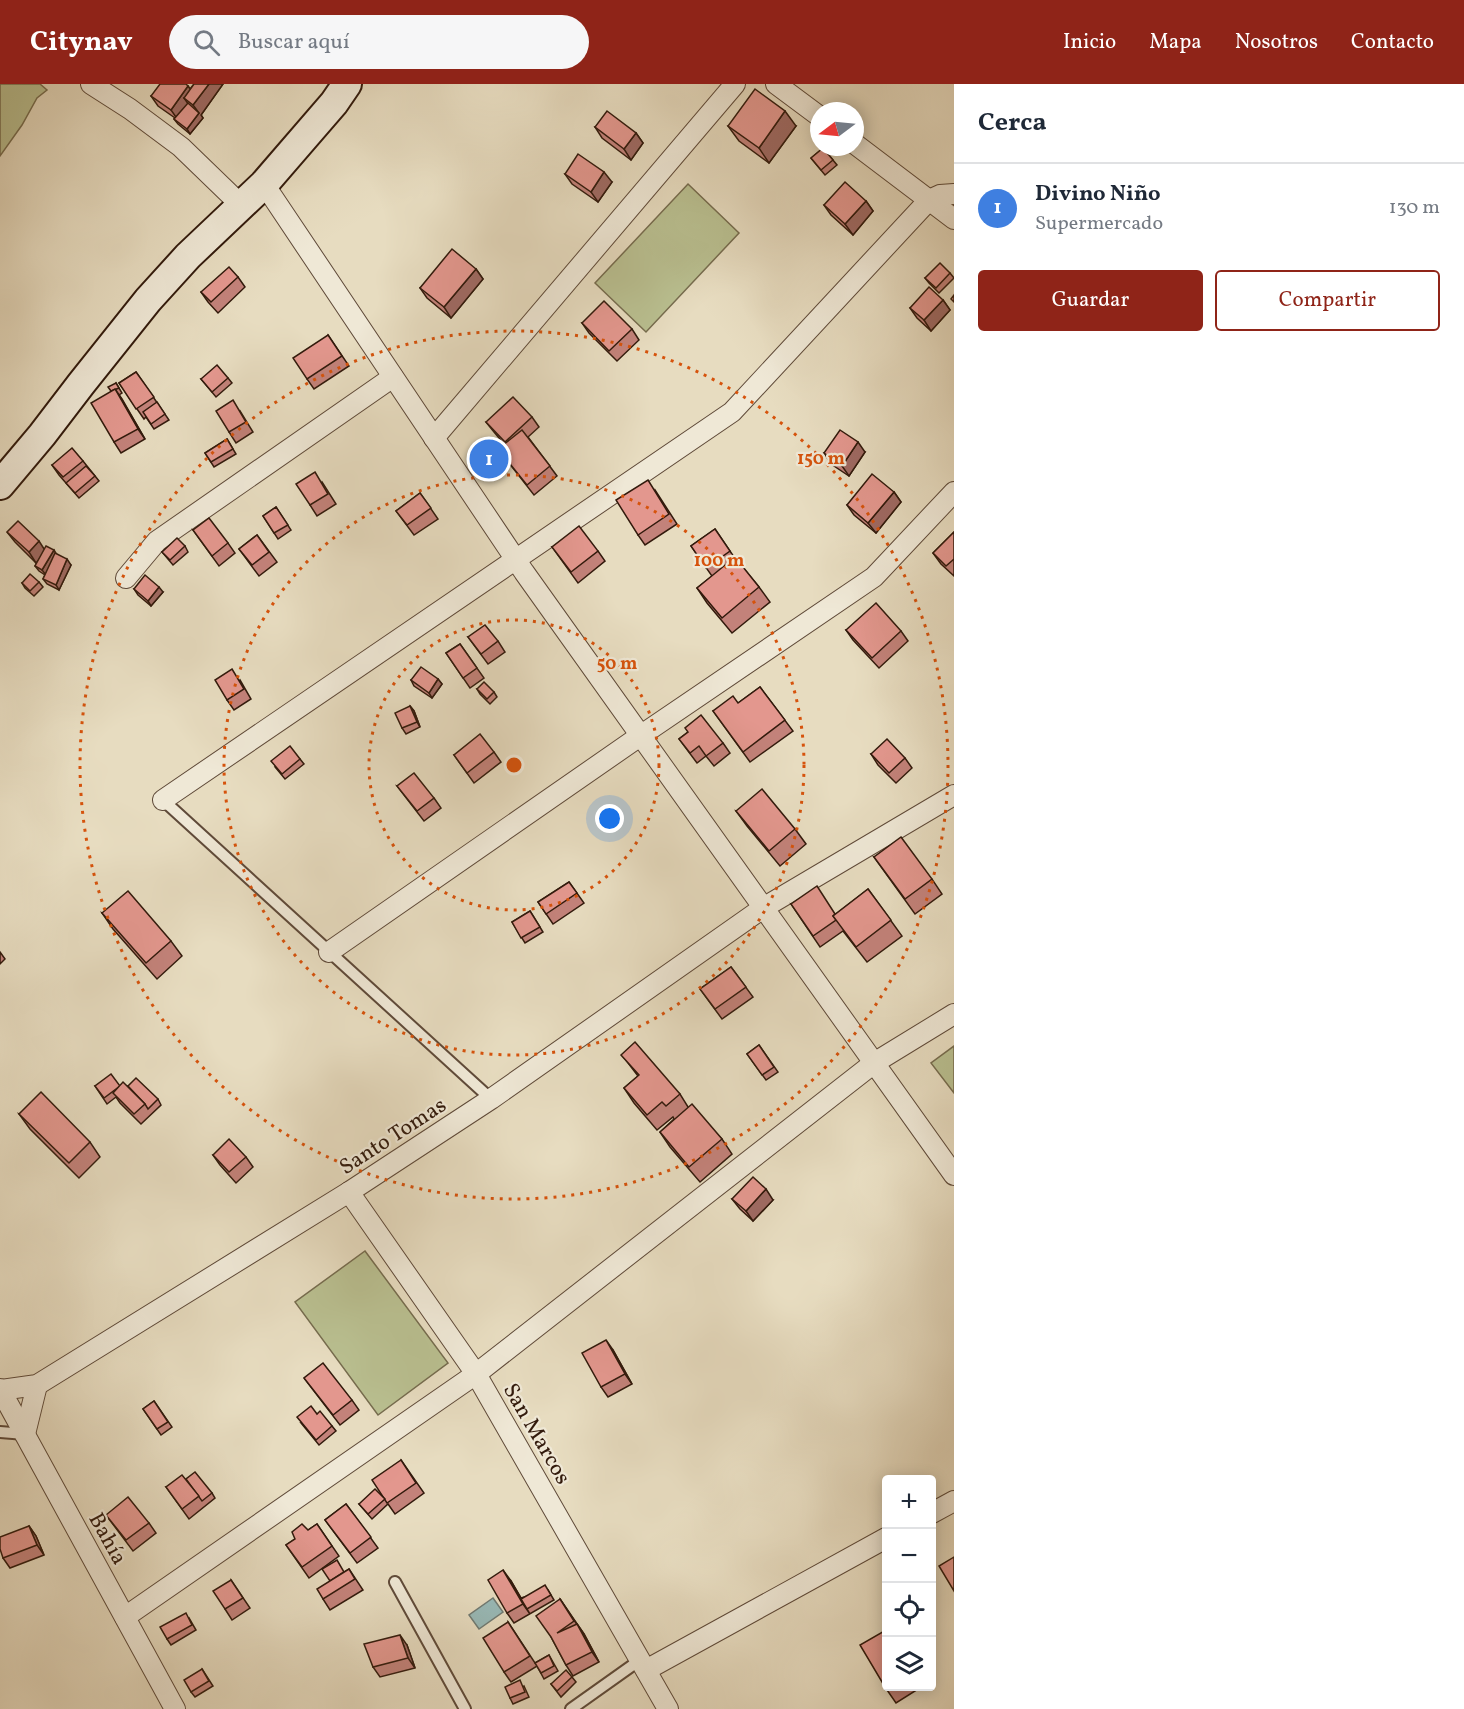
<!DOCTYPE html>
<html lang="es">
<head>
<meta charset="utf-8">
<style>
  body { margin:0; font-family:Vollkorn,serif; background:#f6f6f7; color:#1f2937 }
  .controls { position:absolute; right:18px; bottom:18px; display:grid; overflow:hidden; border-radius:6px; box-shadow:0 3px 15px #0003 }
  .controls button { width:54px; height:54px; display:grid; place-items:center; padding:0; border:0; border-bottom:2px solid #e0e1e3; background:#fff; color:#1f2937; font:30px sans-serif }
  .compass { position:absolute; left:810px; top:18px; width:54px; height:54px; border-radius:50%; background:#fff; box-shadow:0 3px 15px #0003; rotate:254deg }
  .you { position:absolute; left:610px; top:735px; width:21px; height:21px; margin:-15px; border:4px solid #fff; border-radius:50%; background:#1a73e8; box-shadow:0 0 0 9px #1a73e833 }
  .badge { display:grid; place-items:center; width:39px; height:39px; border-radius:50%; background:#8f2418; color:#fff; font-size:20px; font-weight:700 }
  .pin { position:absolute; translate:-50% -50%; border:3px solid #fff; box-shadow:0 2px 6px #0006 }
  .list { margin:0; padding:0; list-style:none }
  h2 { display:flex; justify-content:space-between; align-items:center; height:78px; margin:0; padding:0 24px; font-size:26px }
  h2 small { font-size:20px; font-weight:400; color:#747a83 }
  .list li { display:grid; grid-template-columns:39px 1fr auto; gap:18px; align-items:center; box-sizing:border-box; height:90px; padding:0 24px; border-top:2px solid #e0e1e3 }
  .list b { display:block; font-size:22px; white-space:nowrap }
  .list p { margin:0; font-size:20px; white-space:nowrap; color:#747a83 }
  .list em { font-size:20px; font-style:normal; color:#747a83 }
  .actions { display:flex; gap:12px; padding:18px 24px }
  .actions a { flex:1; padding:14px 0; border:2px solid #8f2418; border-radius:6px; text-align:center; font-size:21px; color:#8f2418 }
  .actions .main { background:#8f2418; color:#fff }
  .icon { flex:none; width:33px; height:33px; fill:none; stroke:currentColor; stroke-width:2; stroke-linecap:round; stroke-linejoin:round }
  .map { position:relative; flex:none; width:954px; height:1625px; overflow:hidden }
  header { display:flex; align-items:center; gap:36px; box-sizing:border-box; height:84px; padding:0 30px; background:#8f2418; color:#fff }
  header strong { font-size:28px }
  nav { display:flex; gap:33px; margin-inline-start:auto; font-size:21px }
  .search { width:420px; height:54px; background:#f6f6f7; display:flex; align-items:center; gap:15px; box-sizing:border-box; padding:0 21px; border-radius:33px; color:#747a83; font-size:22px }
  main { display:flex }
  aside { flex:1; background:#fff }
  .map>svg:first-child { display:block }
  .green { fill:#b9bf90; stroke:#766c4e; stroke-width:1.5 }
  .water { fill:#98bab8; stroke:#6f7a73; stroke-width:1.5 }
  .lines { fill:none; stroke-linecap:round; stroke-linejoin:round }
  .lane-casing { stroke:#5f4a39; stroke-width:14 }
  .street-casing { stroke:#5f4a39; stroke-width:22 }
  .secondary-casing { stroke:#321a0c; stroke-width:32 }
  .lane { stroke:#efe8d6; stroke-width:10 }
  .street { stroke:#efe8d6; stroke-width:20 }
  .secondary { stroke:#efe8d6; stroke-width:28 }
  .wall { fill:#c3827a; stroke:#321a0c; stroke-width:1.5 }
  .shaded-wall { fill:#9f6a63; stroke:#321a0c; stroke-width:1.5 }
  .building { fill:#e3978e; stroke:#321a0c; stroke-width:1.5 }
  .ring { fill:none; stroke:#d6530c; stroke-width:3; stroke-dasharray:3 6 }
  .labels { text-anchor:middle; stroke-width:4.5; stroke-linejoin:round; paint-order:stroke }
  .street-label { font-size:22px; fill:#321a0c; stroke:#efe8d6 }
  .centre { fill:#d6530c; stroke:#efe8d6; stroke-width:3 }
  .ring-label { font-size:18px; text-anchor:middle; font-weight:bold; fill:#d6530c; stroke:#efe8d6; stroke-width:4.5; stroke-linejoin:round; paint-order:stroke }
</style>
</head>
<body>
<header>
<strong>Citynav</strong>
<div class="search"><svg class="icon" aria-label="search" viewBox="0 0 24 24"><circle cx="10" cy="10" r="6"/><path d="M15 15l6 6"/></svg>Buscar aquí</div>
<nav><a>Inicio</a><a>Mapa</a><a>Nosotros</a><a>Contacto</a></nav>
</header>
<main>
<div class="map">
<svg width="954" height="1625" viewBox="0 0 954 1625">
  <rect width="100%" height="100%" fill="#e7dcc0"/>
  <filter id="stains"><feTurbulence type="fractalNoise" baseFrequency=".00333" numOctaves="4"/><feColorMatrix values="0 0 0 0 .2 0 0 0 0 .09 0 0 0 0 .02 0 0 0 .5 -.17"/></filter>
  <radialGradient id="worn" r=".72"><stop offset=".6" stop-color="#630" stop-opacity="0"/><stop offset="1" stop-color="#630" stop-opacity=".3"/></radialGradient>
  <!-- green -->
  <g class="green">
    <polygon points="0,0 40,0 47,6 37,14 22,41 0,72"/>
    <polygon points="688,100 739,149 646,248 595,199"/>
    <polygon points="954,962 954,1009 931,979"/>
    <polygon points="365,1167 448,1279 378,1331 295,1218"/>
  </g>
  <!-- water -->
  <polygon class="water" points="493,1514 503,1528 479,1545 469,1531"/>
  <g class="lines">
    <!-- lane casing -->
    <g class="lane-casing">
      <g id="lane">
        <polyline points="163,716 491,1015"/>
        <polyline points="0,1348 25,1350"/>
        <polyline points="395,1498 465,1625"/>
        <polyline points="571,1625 640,1576"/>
      </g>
    </g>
    <!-- street casing -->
    <g class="street-casing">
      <g id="street">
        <polyline points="91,0 130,25 181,63 242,122"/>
        <polyline points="776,0 819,32"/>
        <polyline points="855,60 954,135"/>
        <polyline points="264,100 524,488 954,1091"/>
        <polyline points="434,354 735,0"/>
        <polyline points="126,494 157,457 393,293"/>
        <polyline points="163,716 732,328 929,116 940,111 954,110"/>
        <polyline points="329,868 640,652 874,493 954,408"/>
        <polyline points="349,1108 476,1290 668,1625"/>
        <polyline points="0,1305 175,1625"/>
        <polyline points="0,1306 37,1301 349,1108 491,1015 763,824 954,711"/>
        <polyline points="25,1350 37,1301"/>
        <polyline points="932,1429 954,1417"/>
        <polyline points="125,1533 476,1290 874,979 954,930"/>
        <polyline points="646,1586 886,1454"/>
      </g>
    </g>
    <!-- secondary casing -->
    <g class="secondary-casing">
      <polyline id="secondary" points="0,401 42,351 81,300 148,216 188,172 264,100 334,19 347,0"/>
    </g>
    <!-- lane -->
    <use href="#lane" class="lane"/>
    <!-- street -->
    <use href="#street" class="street"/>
    <!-- secondary -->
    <use href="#secondary" class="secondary"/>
  </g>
  <!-- wall -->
  <g class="wall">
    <polygon points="194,0 223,0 201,31 203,34 190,50 178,40 174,35 175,34 158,22 151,12 188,2 190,5"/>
    <polygon points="728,42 796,42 769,79 739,57"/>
    <polygon points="595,43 636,49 643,59 631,76 602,54"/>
    <polygon points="823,64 837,81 825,91 811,74"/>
    <polygon points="565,90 612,98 598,118 572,100"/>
    <polygon points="866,117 873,127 853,151 831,131 824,121"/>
    <polygon points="476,185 483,195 451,234 427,214 420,204"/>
    <polygon points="950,189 954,194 939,209 929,199 925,194"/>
    <polygon points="238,193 245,203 218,229 208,218 201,208"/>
    <polygon points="943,216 950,226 931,247 917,234 910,224"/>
    <polygon points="582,239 632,245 639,256 617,277 589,249"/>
    <polygon points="328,251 349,282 314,305 307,295"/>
    <polygon points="136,288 169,336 154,345 146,333 144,335 119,299"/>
    <polygon points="228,294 232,299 216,313 201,295"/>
    <polygon points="116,299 122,309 119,311 145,355 121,369 114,358 111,307"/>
    <polygon points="240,327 253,348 236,359 229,348"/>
    <polygon points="532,333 539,343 528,353 557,392 534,411 498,365 504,360 494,348 486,338"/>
    <polygon points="227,355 236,370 214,383 205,369"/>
    <polygon points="865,368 849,392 831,380 824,369"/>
    <polygon points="83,377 99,397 79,414 59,391 52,381"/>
    <polygon points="322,398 336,420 317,432 310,421"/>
    <polygon points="655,406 677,440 645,461 638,451"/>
    <polygon points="894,408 901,418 876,449 854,431 847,421"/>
    <polygon points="420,409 438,435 414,451 396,427"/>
    <polygon points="276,423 291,446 278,455 263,432"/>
    <polygon points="715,445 734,473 759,503 770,518 732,549 707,519 697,504 712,492 691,462"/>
    <polygon points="193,446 228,459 235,469 219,482"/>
    <polygon points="7,448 56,470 71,481 59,506 47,500 43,495 45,491 39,487 35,482 39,476 36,479 15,458"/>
    <polygon points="954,448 954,492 941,480 933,469"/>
    <polygon points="257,451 277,478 259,492 239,465"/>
    <polygon points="185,462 188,468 173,481 162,468"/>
    <polygon points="552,463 598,467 605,477 578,499"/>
    <polygon points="39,498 43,503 34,512 25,504 22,499"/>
    <polygon points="134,505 163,508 151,522 138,511"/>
    <polygon points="846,546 901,547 908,557 879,584 853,556"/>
    <polygon points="468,553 498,557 505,568 488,580"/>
    <polygon points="460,560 484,594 470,604 446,569"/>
    <polygon points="438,595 442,600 432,614 414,602 411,596"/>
    <polygon points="240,596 251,615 234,626 227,616"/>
    <polygon points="760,603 793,647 750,678 713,627 738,619"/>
    <polygon points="477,605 494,608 497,613 490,620 480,610"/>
    <polygon points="410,622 414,627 420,643 406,650 402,644"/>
    <polygon points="688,648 723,659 730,669 714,682 706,672 697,679 679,655"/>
    <polygon points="494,668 501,678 474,699 454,671"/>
    <polygon points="871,670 905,674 912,684 896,699 878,681"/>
    <polygon points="300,675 304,680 285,695 275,683"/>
    <polygon points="397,702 434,714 441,724 424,737"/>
    <polygon points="736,727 795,745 806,760 780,782 747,742"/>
    <polygon points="874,773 932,795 942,810 915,830"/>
    <polygon points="569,798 584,819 553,840 538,818"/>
    <polygon points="868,805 902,852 867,878 843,847 820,863 791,820 836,830"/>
    <polygon points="530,827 543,848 525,859 512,838"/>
    <polygon points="102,829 171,857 182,872 157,895 113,845"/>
    <polygon points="0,868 5,875 0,880"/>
    <polygon points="731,883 753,913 722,935 700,905"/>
    <polygon points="759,961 778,988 766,996 747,970"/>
    <polygon points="622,971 680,1010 688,1023 722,1055 732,1070 700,1098 670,1063 660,1048 674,1035 673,1033 657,1046 634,1019 624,1004 638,992"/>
    <polygon points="95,1002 128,1002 158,1015 161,1021 141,1040 120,1019 116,1013 107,1020"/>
    <polygon points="19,1030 90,1058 100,1073 79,1094 30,1045"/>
    <polygon points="213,1071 246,1073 253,1083 236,1099 220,1081"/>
    <polygon points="732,1115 773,1116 753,1137 740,1125"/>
    <polygon points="613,1266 632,1300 608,1313 601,1303"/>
    <polygon points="304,1294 352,1316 359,1326 340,1341"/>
    <polygon points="154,1317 172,1343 161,1351 143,1325"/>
    <polygon points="301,1339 332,1342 336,1347 319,1361"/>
    <polygon points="401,1376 424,1409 395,1430 388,1420 372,1435 359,1420 384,1414"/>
    <polygon points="166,1403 212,1409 215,1414 189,1435"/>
    <polygon points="346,1420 378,1464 357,1479 325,1436"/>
    <polygon points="106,1431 149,1439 156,1449 133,1467"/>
    <polygon points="317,1440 339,1472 309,1494 286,1461"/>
    <polygon points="29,1442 36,1452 44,1471 10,1484 3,1474"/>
    <polygon points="349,1485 363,1506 330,1526 323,1515 344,1488"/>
    <polygon points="231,1496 250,1524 232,1536 225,1525"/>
    <polygon points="511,1497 521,1514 548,1506 554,1516 514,1539 507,1529"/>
    <polygon points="560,1515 584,1550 599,1578 573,1592 566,1581 551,1553"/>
    <polygon points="189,1534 196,1546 171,1561 167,1555"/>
    <polygon points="508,1538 535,1579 549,1571 558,1587 544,1595 537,1582 511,1598 504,1588"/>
    <polygon points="407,1561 415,1584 380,1593 373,1583"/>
    <polygon points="202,1585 213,1602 195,1613 191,1608"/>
    <polygon points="572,1593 576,1598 561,1613 551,1600"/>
    <polygon points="524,1602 529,1613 513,1620 510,1614"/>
    <polygon points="886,1602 923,1602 896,1619 885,1603"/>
  </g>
  <!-- shaded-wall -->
  <g class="shaded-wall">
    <polygon points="209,0 223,0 201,31 203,34 190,50 187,45 199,29 193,21"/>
    <polygon points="188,2 195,12 184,14 189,21 178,36 171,26"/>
    <polygon points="785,27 796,42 769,79 759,64"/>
    <polygon points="636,49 643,59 631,76 624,65"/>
    <polygon points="604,88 612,98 598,118 591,108"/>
    <polygon points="866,117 873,127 853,151 845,140"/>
    <polygon points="476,185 483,195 451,234 444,223"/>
    <polygon points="943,216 950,226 931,247 924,236"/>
    <polygon points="115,305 122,315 145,355 138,345"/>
    <polygon points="858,358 865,368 849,392 842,382"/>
    <polygon points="894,408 901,418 876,449 868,439"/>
    <polygon points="39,457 46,468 36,479 29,468"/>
    <polygon points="54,466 57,471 46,491 42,486"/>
    <polygon points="67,475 71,481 59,506 56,501"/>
    <polygon points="159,503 163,508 151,522 148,517"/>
    <polygon points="438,595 442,600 432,614 429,609"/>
    <polygon points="410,622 414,627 420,643 417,638"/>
    <polygon points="766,1105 773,1116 753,1137 746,1127"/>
    <polygon points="606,1256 613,1266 632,1300 625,1290"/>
    <polygon points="29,1442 36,1452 44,1471 37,1461"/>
    <polygon points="503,1486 511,1497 530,1530 523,1520"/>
    <polygon points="560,1515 580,1545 577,1540 584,1550 599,1578 592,1568 580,1545"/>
    <polygon points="400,1551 407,1561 415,1584 408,1574"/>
  </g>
  <!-- building -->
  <g class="building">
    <polygon points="160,0 186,0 188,2 171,26 151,12"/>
    <polygon points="194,0 209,0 193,21 184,14"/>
    <polygon points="755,5 785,27 759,64 728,42"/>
    <polygon points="188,19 199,29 187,45 174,35"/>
    <polygon points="607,27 636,49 624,65 595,43"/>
    <polygon points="823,64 833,76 821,86 811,74"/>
    <polygon points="578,70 604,88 591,108 565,90"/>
    <polygon points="845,98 866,117 845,140 824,121"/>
    <polygon points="452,165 476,185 444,223 420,204"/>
    <polygon points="940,179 950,189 936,204 925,194"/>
    <polygon points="229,183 238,193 211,218 201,208"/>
    <polygon points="929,203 943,216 924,236 910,224"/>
    <polygon points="954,211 954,218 951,215"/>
    <polygon points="604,217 632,245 609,267 582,239"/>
    <polygon points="328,251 342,272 307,295 293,274"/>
    <polygon points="217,281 228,294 212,308 201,295"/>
    <polygon points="136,288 154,313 136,325 119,299"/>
    <polygon points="116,299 119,304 111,307 108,303"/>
    <polygon points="115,305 138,345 114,358 91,319"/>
    <polygon points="513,313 532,333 505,358 486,338"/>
    <polygon points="233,316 246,338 229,348 216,327"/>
    <polygon points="157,318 165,330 151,340 143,328"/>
    <polygon points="522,346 550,382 527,401 498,365"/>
    <polygon points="840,346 858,358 842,382 824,369"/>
    <polygon points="227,355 233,365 211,378 205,369"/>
    <polygon points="72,364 83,377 63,393 52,381"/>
    <polygon points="86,382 95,392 75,409 66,399"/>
    <polygon points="315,388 328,410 310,421 296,400"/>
    <polygon points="872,390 894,408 868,439 847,421"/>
    <polygon points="648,396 669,430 638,451 616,416"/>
    <polygon points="420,409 431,424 407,441 396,427"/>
    <polygon points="276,423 288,441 274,449 263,432"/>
    <polygon points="209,434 228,459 212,472 193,446"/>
    <polygon points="18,437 39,457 29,468 7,448"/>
    <polygon points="579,442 598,467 571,488 552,463"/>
    <polygon points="715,445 730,467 706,484 691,462"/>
    <polygon points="954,448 954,475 946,482 933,469"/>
    <polygon points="257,451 269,468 252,481 239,465"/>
    <polygon points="177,454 185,462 170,476 162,468"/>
    <polygon points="46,462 54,466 42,486 35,482"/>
    <polygon points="55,469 67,475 56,501 43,495"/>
    <polygon points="735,473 759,503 722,534 697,504"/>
    <polygon points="30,490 39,498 30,507 22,499"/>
    <polygon points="145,491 159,503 148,517 134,505"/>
    <polygon points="876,519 901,547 872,574 846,546"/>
    <polygon points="485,541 498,557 481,570 468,553"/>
    <polygon points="460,560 477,584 463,594 446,569"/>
    <polygon points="421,583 438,595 429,609 411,596"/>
    <polygon points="232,585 244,605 227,616 215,596"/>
    <polygon points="484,598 494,608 487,615 477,605"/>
    <polygon points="760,603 785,636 743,668 713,627 733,612 738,619"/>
    <polygon points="410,622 417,638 402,644 395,629"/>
    <polygon points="701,631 723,659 706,672 699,662 690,669 679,655 688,648 685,644"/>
    <polygon points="480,650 494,668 467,689 454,671"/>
    <polygon points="887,655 905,674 889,689 871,670"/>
    <polygon points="290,662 300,675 282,690 271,677"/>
    <polygon points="414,689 434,714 417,727 397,702"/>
    <polygon points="762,705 795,745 769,767 736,727"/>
    <polygon points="901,753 932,795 905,815 874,773"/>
    <polygon points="569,798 577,809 546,830 538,818"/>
    <polygon points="817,802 835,830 833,832 836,836 813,852 791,820"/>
    <polygon points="868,805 891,836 856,863 833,832"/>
    <polygon points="128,807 171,857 146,879 102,829"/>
    <polygon points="530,827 540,843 521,854 512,838"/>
    <polygon points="731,883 746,903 715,925 700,905"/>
    <polygon points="635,958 680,1010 666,1022 662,1018 647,1031 624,1004 639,991 621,971"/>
    <polygon points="759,961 774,983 762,991 747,970"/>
    <polygon points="111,990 120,1002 104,1014 95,1002"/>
    <polygon points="136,994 158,1015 148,1025 145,1020 128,1002"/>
    <polygon points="123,998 145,1020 134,1030 113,1009"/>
    <polygon points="41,1008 90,1058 69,1079 19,1030"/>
    <polygon points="692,1020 722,1055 689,1083 660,1048"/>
    <polygon points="229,1055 246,1073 229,1088 213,1071"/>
    <polygon points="753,1093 766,1105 746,1127 732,1115"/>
    <polygon points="606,1256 625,1290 601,1303 582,1269"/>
    <polygon points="323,1279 352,1316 333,1331 304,1294"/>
    <polygon points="154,1317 168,1338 157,1345 143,1325"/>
    <polygon points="311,1322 317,1330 320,1327 332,1342 316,1356 297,1333"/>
    <polygon points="401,1376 416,1399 387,1419 372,1396"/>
    <polygon points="195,1388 212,1409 202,1417 186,1395"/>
    <polygon points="182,1391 199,1412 182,1425 166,1403"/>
    <polygon points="375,1405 385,1415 368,1430 359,1420"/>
    <polygon points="128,1413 149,1439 126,1456 106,1431"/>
    <polygon points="346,1420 371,1453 350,1469 325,1436"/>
    <polygon points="302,1440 308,1446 317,1440 332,1462 302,1483 286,1461 295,1455 292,1448"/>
    <polygon points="29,1442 37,1461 3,1474 0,1465 0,1453"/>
    <polygon points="954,1473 954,1507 939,1482"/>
    <polygon points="337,1476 344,1488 330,1497 322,1485"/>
    <polygon points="349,1485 355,1495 323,1515 317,1505"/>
    <polygon points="503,1486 523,1520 507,1529 488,1496"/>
    <polygon points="231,1496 243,1514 225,1525 213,1507"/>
    <polygon points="545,1501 551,1511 527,1525 521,1515"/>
    <polygon points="560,1515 574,1537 557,1549 577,1540 592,1568 566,1581 551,1553 536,1532"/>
    <polygon points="186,1529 192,1541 167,1555 160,1543"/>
    <polygon points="508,1538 530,1572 504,1588 483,1554"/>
    <polygon points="886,1546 887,1602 885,1603 860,1561"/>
    <polygon points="400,1551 408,1574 373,1583 364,1560"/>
    <polygon points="549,1571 554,1582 541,1589 535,1579"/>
    <polygon points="202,1585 209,1597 191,1608 184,1596"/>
    <polygon points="566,1586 572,1593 557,1607 551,1600"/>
    <polygon points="520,1596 525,1608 510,1614 505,1603"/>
  </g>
  <!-- distance rings -->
  <g class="ring">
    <circle cx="514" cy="681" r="145"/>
    <circle cx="514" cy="681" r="290"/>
    <circle cx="514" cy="681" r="434"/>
  </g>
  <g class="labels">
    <!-- street labels -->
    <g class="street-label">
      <text transform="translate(392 1051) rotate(-33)" y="8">Santo Tomas</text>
      <text transform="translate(538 1349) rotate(60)" y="8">San Marcos</text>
      <text transform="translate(109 1454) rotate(61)" y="8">Bahía</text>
    </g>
  </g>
  <circle cx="514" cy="681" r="9" class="centre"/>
  <g class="ring-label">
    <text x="821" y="380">150 m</text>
    <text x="719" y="482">100 m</text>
    <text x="617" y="585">50 m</text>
  </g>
  <rect width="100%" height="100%" filter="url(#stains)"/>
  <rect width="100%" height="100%" fill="url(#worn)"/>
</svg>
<div class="controls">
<button>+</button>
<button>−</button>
<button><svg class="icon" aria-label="locate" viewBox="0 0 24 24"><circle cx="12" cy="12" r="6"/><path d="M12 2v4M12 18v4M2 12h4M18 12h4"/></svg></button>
<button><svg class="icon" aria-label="layers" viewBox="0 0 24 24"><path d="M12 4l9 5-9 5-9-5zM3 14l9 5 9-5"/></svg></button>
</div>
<svg class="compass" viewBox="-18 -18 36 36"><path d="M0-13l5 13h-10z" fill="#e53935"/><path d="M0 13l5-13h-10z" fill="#747a83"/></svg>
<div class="you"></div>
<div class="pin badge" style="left:489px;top:375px;background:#3f7fe0">1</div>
</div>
<aside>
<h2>Cerca<small></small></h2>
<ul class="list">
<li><span class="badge" style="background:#3f7fe0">1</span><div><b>Divino Niño</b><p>Supermercado</p></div><em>130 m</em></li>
</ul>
<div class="actions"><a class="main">Guardar</a><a>Compartir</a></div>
</aside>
</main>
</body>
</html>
